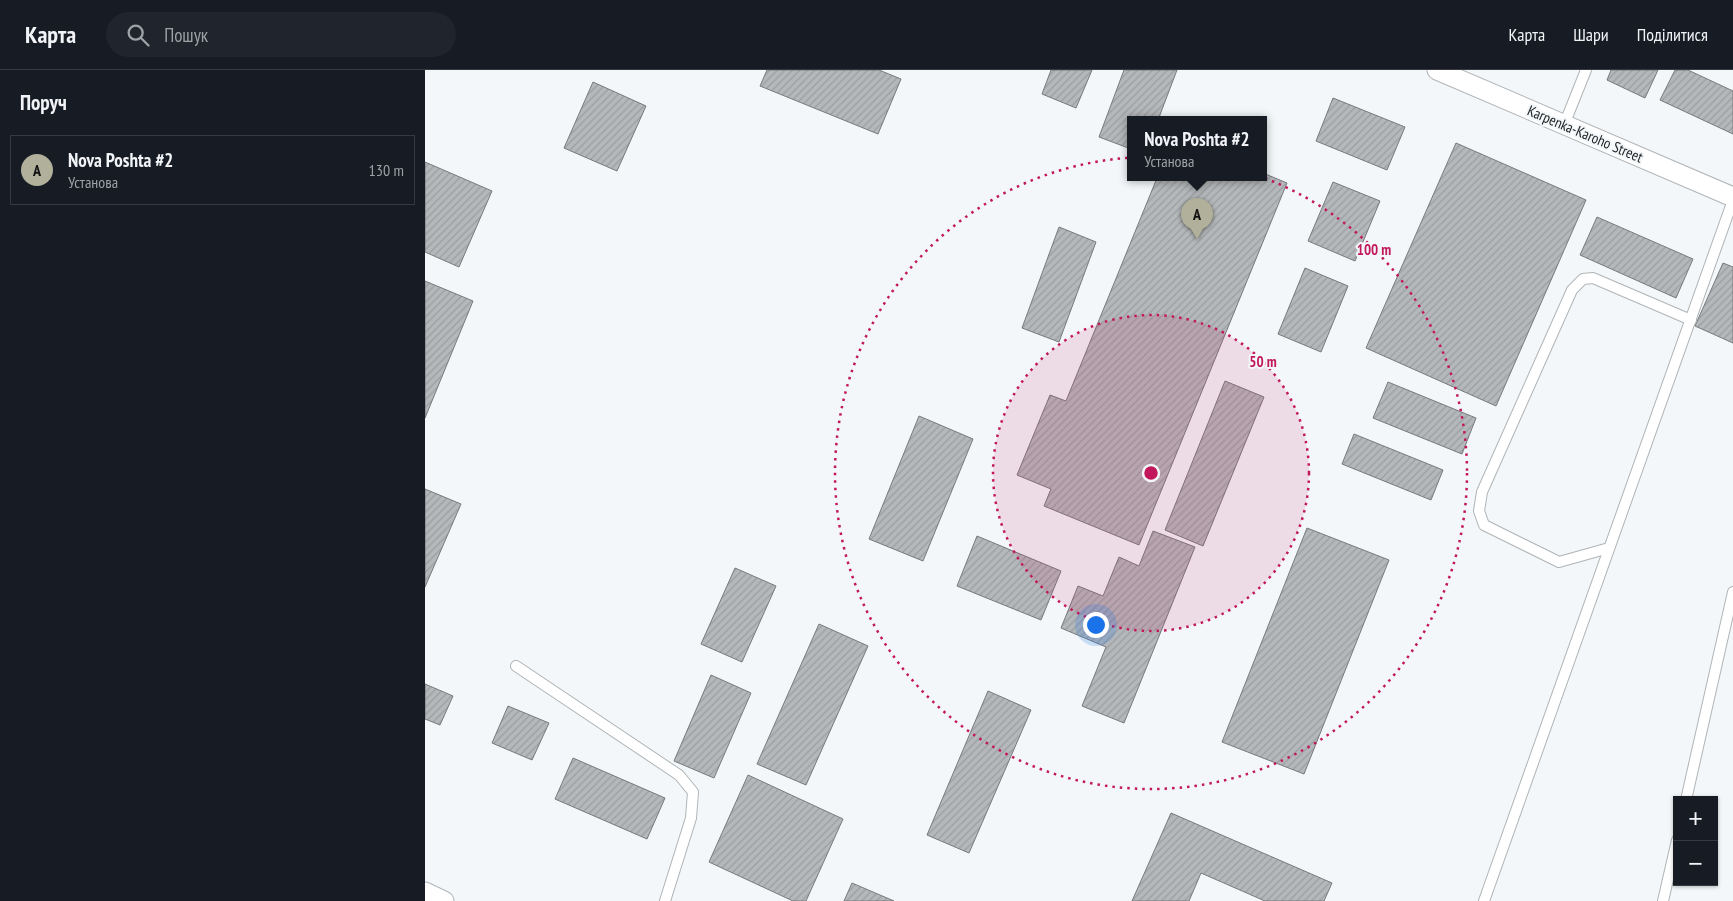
<!DOCTYPE html>
<html lang="uk">
<head>
<meta charset="utf-8">
<style>
  body { margin:0; font-family:"PT Sans Narrow",sans-serif; background:#20242c; color:#f1f3f6 }
  .controls { position:absolute; right:15px; bottom:15px; display:grid; overflow:hidden; border-radius:0px; box-shadow:0 1px 4px #0004 }
  .controls button { width:45px; height:45px; display:grid; place-items:center; padding:0; border:0; border-bottom:1px solid #363941; background:#171b24; color:#f1f3f6; font:25px sans-serif }
  .you { position:absolute; left:670px; top:554px; width:18px; height:18px; margin:-12px; border:4px solid #fff; border-radius:50%; background:#1a73e8; box-shadow:0 0 0 8px #1a73e833 }
  .badge { display:grid; place-items:center; width:32px; height:32px; border-radius:50%; background:#b1b09b; color:#111; font-size:16px; font-weight:700 }
  .pin { position:absolute; translate:-50% -41px; filter:drop-shadow(0 1px 2px #0008) }
  .pin::after { content:''; position:absolute; top:26px; width:18px; height:15px; background:inherit; clip-path:polygon(0 0,100% 0,50% 100%) }
  .popup { position:absolute; left:702px; top:46px; width:140px; height:65px; box-sizing:border-box; display:grid; place-content:center; border-radius:0px; background:#171b24; filter:drop-shadow(0 1px 4px #0005); font-size:16px; white-space:nowrap; color:#9ea1a6 }
  .popup b { font-size:19px; color:#f1f3f6 }
  .popup::after { content:''; position:absolute; left:50%; top:100%; margin-left:-10px; border:10px solid transparent; border-top-color:#171b24 }
  .list { margin:0; padding:0; list-style:none }
  h2 { display:flex; justify-content:space-between; align-items:center; height:65px; margin:0; padding:0 20px; font-size:21px }
  h2 small { font-size:16px; font-weight:400; color:#9ea1a6 }
  .list li { display:grid; grid-template-columns:32px 1fr auto; gap:15px; align-items:center; box-sizing:border-box; height:70px; margin:0 10px 10px; padding:0 10px; border:1px solid #363941; border-radius:0px }
  .list b { display:block; font-size:19px; white-space:nowrap }
  .list p { margin:0; font-size:16px; white-space:nowrap; color:#9ea1a6 }
  .list em { font-size:16px; font-style:normal; color:#9ea1a6 }
  .icon { flex:none; width:28px; height:28px; fill:none; stroke:currentColor; stroke-width:2; stroke-linecap:round; stroke-linejoin:round }
  .map { position:relative; flex:none; width:1308px; height:831px; overflow:hidden }
  header { display:flex; align-items:center; gap:30px; box-sizing:border-box; height:70px; padding:0 25px; background:#171b24; border-bottom:1px solid #363941 }
  header strong { font-size:24px }
  nav { display:flex; gap:28px; margin-inline-start:auto; font-size:18px }
  .search { width:350px; height:45px; background:#20242c; display:flex; align-items:center; gap:12px; box-sizing:border-box; padding:0 18px; border-radius:28px; color:#9ea1a6; font-size:19px }
  main { display:flex }
  aside { flex:1; background:#171b24 }
  .map>svg:first-child { display:block }
  .building { fill:url(#building-hatch); stroke:#777a7c }
  .lines { fill:none; stroke-linecap:round; stroke-linejoin:round }
  .service-casing { stroke:#b0b4b6; stroke-width:12 }
  .minor-casing { stroke:#b0b4b6; stroke-width:21 }
  .service { stroke:#fff; stroke-width:10 }
  .minor { stroke:#fff; stroke-width:19 }
  .ring { fill:none; stroke:#c2185b; stroke-width:2.5; stroke-dasharray:2.5 5 }
  .labels { text-anchor:middle; stroke-width:4; stroke-linejoin:round; paint-order:stroke }
  .street-label { font-size:15px; fill:#232425; stroke:#f3f7f9 }
  .centre { fill:#c2185b; stroke:#f3f7f9; stroke-width:2.5 }
  .ring-label { font-size:15px; text-anchor:middle; font-weight:bold; fill:#c2185b; stroke:#f3f7f9; stroke-width:4; stroke-linejoin:round; paint-order:stroke }
</style>
</head>
<body>
<header>
<strong>Карта</strong>
<div class="search"><svg class="icon" aria-label="search" viewBox="0 0 24 24"><circle cx="10" cy="10" r="6"/><path d="M15 15l6 6"/></svg>Пошук</div>
<nav><a>Карта</a><a>Шари</a><a>Поділитися</a></nav>
</header>
<main>
<aside>
<h2>Поруч<small></small></h2>
<ul class="list">
<li><span class="badge">A</span><div><b>Nova Poshta #2</b><p>Установа</p></div><em>130 m</em></li>
</ul>
</aside>
<div class="map">
<svg width="1308" height="831" viewBox="0 0 1308 831">
  <defs>
    <pattern id="building-hatch" width="6" height="6" patternUnits="userSpaceOnUse" patternTransform="scale(1.25)"><rect width="6" height="6" fill="#b5b8ba"/><path d="M-1 1l2-2M0 6l6-6M5 7l2-2" fill="none" stroke="#9b9ea0"/></pattern>
  </defs>
  <rect width="100%" height="100%" fill="#f3f7f9"/>
  <!-- building -->
  <g class="building">
    <polygon points="342,0 454,0 476,9 453,64 335,16"/>
    <polygon points="626,0 667,0 651,38 617,24"/>
    <polygon points="699,0 752,0 733,50 706,50 706,79 674,67"/>
    <polygon points="1186,0 1233,0 1220,28 1182,10"/>
    <polygon points="1250,0 1263,0 1308,21 1308,64 1235,30"/>
    <polygon points="168,12 221,36 192,101 139,78"/>
    <polygon points="908,28 980,57 962,100 891,71"/>
    <polygon points="1031,73 1161,130 1071,336 941,278"/>
    <polygon points="0,92 67,121 34,197 0,182"/>
    <polygon points="838,103 862,113 714,475 619,436 626,419 592,405 625,325 641,331 732,108 838,108"/>
    <polygon points="908,112 955,131 930,191 883,171"/>
    <polygon points="1172,147 1268,189 1251,228 1155,185"/>
    <polygon points="634,157 671,172 634,272 597,258"/>
    <polygon points="1298,193 1308,197 1308,273 1270,256"/>
    <polygon points="880,198 923,216 896,282 853,264"/>
    <polygon points="0,211 48,231 0,348"/>
    <polygon points="800,311 839,327 778,476 740,460"/>
    <polygon points="963,312 1051,348 1037,384 948,348"/>
    <polygon points="494,346 548,369 498,491 444,469"/>
    <polygon points="929,364 1018,400 1006,430 917,394"/>
    <polygon points="0,419 36,434 0,517"/>
    <polygon points="882,458 964,490 879,704 797,672"/>
    <polygon points="728,461 770,477 699,653 657,636 681,577 636,558 653,516 678,526 694,487 714,496"/>
    <polygon points="552,466 636,501 616,550 532,516"/>
    <polygon points="310,498 351,516 317,592 276,574"/>
    <polygon points="394,554 443,576 381,715 332,694"/>
    <polygon points="286,605 326,623 289,708 249,691"/>
    <polygon points="0,614 28,626 15,655 0,649"/>
    <polygon points="563,621 606,640 544,783 502,765"/>
    <polygon points="83,636 124,653 107,690 67,673"/>
    <polygon points="148,688 240,728 222,769 130,729"/>
    <polygon points="323,705 418,749 381,831 368,831 284,792"/>
    <polygon points="746,743 907,813 899,831 840,831 776,803 764,831 707,831"/>
    <polygon points="427,813 469,831 419,831"/>
  </g>
  <g class="lines">
    <!-- service casing -->
    <g class="service-casing">
      <g id="service">
        <polyline points="1139,55 1161,0"/>
        <polyline points="1184,478 1134,492 1059,455 1054,441 1057,422 1147,220 1158,209 1168,208 1266,250"/>
        <polyline points="91,596 254,705 268,722 266,748 240,831"/>
        <polyline points="1261,730 1308,522"/>
        <polyline points="1059,831 1308,130"/>
        <polyline points="1238,831 1252,770"/>
      </g>
    </g>
    <!-- minor casing -->
    <g class="minor-casing">
      <g id="minor">
        <polyline points="1012,0 1308,127"/>
        <polyline points="0,822 19,831"/>
      </g>
    </g>
    <!-- service -->
    <use href="#service" class="service"/>
    <!-- minor -->
    <use href="#minor" class="minor"/>
  </g>
  <!-- distance rings -->
  <circle cx="726" cy="403" r="158" fill="#c2185b" fill-opacity=".12"/>
  <g class="ring">
    <circle cx="726" cy="403" r="158"/>
    <circle cx="726" cy="403" r="316"/>
  </g>
  <g class="labels">
    <!-- street labels -->
    <g class="street-label">
      <text transform="translate(1160 64) rotate(23)" y="5">Karpenka-Karoho Street</text>
    </g>
  </g>
  <circle cx="726" cy="403" r="8" class="centre"/>
  <g class="ring-label">
    <text x="949" y="185">100 m</text>
    <text x="838" y="297">50 m</text>
  </g>
</svg>
<div class="controls">
<button>+</button>
<button>−</button>
</div>
<div class="you"></div>
<div class="pin badge" style="left:772px;top:169px">A</div>
<div class="popup"><b>Nova Poshta #2</b>Установа</div>
</div>
</main>
</body>
</html>
